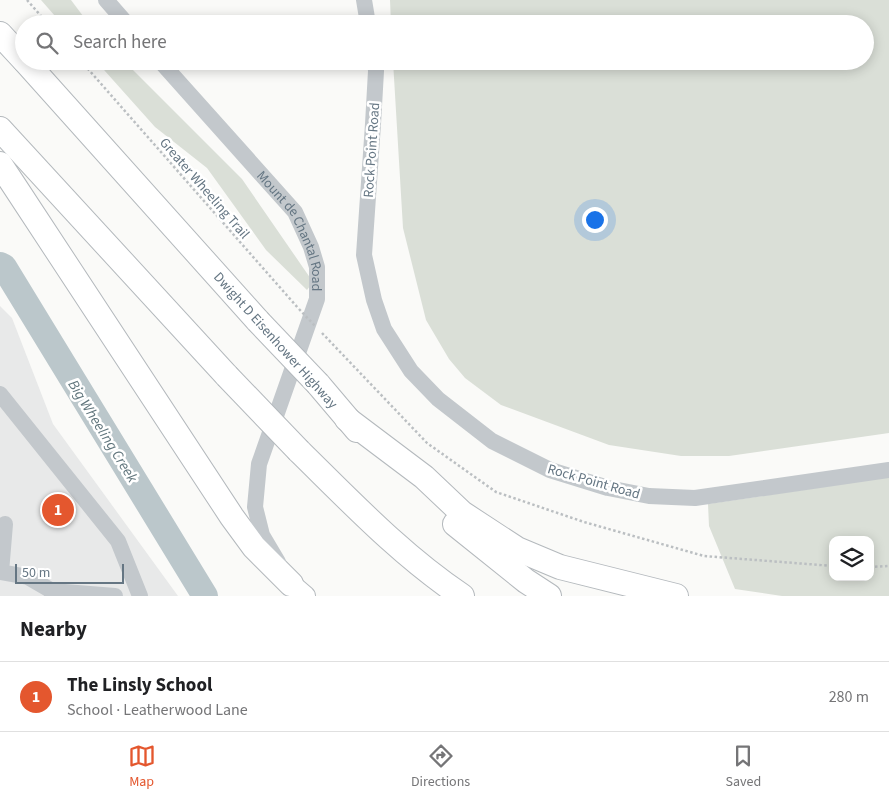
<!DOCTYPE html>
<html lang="en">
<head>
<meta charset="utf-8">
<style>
  body { margin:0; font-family:"Source Sans 3",sans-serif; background:#f2f2f2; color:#202124 }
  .controls { position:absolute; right:15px; bottom:15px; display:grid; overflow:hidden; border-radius:10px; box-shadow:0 2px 12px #0003 }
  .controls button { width:45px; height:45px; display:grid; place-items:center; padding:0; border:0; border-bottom:1px solid #e0e0e0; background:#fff; color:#202124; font:25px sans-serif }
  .scale { position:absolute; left:15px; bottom:12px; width:109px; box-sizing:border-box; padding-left:5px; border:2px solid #657683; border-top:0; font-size:14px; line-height:18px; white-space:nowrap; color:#657683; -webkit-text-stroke:4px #fff; paint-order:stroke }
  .you { position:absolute; left:594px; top:219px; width:18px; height:18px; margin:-12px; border:4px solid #fff; border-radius:50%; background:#1a73e8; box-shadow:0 0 0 8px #1a73e833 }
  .badge { display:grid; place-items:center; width:32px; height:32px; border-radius:50%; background:#e4572e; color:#fff; font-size:16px; font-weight:700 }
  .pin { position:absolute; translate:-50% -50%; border:2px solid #fff; box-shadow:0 1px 5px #0006 }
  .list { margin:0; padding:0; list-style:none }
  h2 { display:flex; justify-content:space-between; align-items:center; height:65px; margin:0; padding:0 20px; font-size:21px }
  h2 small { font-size:16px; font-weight:400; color:#757577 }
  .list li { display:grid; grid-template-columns:32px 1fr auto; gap:15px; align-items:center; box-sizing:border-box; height:70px; padding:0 20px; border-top:1px solid #e0e0e0 }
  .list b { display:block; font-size:19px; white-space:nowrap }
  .list p { margin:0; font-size:16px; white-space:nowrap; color:#757577 }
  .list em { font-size:16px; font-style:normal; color:#757577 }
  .icon { flex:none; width:28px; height:28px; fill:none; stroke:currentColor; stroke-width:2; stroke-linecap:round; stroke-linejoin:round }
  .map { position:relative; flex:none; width:889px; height:596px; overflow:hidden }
  .search { position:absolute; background:#fff; box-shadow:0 2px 12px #0003; left:15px; right:15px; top:15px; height:55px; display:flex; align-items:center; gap:12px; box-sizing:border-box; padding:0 18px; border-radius:28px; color:#757577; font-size:19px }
  .sheet { height:135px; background:#fff }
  nav { display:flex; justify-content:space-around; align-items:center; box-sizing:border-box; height:70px; border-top:1px solid #e0e0e0; background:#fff; font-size:14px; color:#757577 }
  nav a { display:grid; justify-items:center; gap:2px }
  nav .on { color:#e4572e }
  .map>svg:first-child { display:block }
  .built { fill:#e8e9e9 }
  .green { fill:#dadfd7; fill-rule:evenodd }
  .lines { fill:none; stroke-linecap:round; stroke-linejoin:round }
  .river { stroke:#bbc7cb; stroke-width:26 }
  .major-casing { stroke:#b5babe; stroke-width:22 }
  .highway-casing { stroke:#b4b9bd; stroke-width:26 }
  .path { stroke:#bbbfc2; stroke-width:2.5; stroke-dasharray:2.5 2.5; stroke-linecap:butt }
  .minor { stroke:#c3c8cc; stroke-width:16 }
  .major { stroke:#fff; stroke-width:20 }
  .highway { stroke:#fff; stroke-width:24 }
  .highway-bridge-casing { stroke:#b4b9bd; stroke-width:26; stroke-linecap:butt }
  .path-bridge { stroke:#bbbfc2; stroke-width:2.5; stroke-dasharray:2.5 2.5; stroke-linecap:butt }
  .highway-bridge { stroke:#fff; stroke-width:24 }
  .labels { text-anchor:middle; stroke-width:5; stroke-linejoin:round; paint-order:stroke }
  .street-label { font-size:14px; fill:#657683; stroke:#fff }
  .water-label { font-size:15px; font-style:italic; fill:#60757c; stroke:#fff }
</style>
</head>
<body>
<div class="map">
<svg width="889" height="596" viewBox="0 0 889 596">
  <rect width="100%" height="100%" fill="#fafaf8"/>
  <!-- built -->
  <polygon class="built" points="0,306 12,318 53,424 178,596 0,596"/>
  <!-- green -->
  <g class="green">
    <polygon points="41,0 71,0 89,24 62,24"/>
    <polygon points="390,0 889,0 889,433 729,456 681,456 609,445 501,405 465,378 449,359 426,320 403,228 393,61 865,61 865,24 391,24"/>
    <polygon points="96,61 124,61 242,179 313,282 307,290 266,250 207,168 155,127"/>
    <path d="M889,477V596H782L735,589L709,526L708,504ZM833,540H870V577H833Z"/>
  </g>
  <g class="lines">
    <!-- river -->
    <polyline class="river" points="0,265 4,267 205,596"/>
    <!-- major casing -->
    <g class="major-casing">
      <polyline id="major" points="291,584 305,596"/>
    </g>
    <!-- highway casing -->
    <g class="highway-casing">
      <g id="highway">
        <polyline points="0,34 24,60"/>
        <polyline points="25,61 258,321"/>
        <polyline points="0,129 227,376"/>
        <polyline points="0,164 232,517 254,547 291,584"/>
        <polyline points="318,384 357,430"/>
        <polyline points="347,419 424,477 462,513 517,549 560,567 676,596"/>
        <path d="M299,451C351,502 401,555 462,596"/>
        <polyline points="455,524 526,581 549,596"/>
      </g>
    </g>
    <!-- path -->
    <g class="path">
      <polyline points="27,0 48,24"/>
      <polyline points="81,61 298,308"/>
      <polyline points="322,333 427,443 496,492 584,522 704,556 833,566"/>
      <polyline points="870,567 889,566"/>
    </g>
    <!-- minor -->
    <g class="minor">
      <polyline points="106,0 127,24"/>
      <polyline points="364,0 368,24"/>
      <path id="s1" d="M160,61L295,212L311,247L317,267V299L259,464L255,507L262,535L278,562"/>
      <polyline points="375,61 376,71 373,124 364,255 374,300 384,329 411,371 438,399 492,441 550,470 608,488 649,496 695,498 889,470"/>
      <polyline points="0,394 118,541 140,596"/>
      <polyline points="5,524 1,572 28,577 52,591"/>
      <polyline points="52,596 52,591 115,596"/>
    </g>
    <!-- major -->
    <use href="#major" class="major"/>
    <!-- highway -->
    <use href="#highway" class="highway"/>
    <!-- highway-bridge casing -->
    <g class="highway-bridge-casing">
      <g id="highway-bridge">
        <polyline points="258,321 318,384"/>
        <polyline points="227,376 299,451"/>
      </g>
    </g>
    <!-- path-bridge -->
    <polyline class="path-bridge" points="299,309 316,327"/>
    <!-- highway-bridge -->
    <use href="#highway-bridge" class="highway-bridge"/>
  </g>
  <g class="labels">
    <!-- street labels -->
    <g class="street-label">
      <text transform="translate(371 150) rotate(-86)" y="5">Rock Point Road</text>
      <text transform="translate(205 188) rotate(49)" y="5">Greater Wheeling Trail</text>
      <text dy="5" stroke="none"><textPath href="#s1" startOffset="218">Mount de Chantal Road</textPath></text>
      <text transform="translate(276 340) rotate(48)" y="5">Dwight D Eisenhower Highway</text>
      <text transform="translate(594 481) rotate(16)" y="5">Rock Point Road</text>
    </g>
    <!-- water labels -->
    <g class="water-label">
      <text transform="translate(103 431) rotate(58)" y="5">Big Wheeling Creek</text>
    </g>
  </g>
</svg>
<div class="controls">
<button><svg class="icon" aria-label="layers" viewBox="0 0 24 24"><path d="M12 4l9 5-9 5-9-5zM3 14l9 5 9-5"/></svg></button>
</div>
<div class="scale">50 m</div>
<div class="you"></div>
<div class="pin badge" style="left:58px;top:510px">1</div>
<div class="search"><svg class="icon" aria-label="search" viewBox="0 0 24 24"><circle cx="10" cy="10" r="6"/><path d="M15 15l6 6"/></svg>Search here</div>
</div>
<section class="sheet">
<h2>Nearby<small></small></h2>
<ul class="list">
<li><span class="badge">1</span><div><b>The Linsly School</b><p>School · Leatherwood Lane</p></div><em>280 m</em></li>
</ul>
</section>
<nav>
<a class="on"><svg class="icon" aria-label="map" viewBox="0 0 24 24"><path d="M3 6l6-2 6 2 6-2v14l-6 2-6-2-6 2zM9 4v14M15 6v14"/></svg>Map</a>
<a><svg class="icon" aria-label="directions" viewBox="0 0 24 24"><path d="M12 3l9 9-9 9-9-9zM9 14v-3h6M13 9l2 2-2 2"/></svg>Directions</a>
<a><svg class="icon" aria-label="saved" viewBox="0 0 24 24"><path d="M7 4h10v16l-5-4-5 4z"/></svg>Saved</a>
</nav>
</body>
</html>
